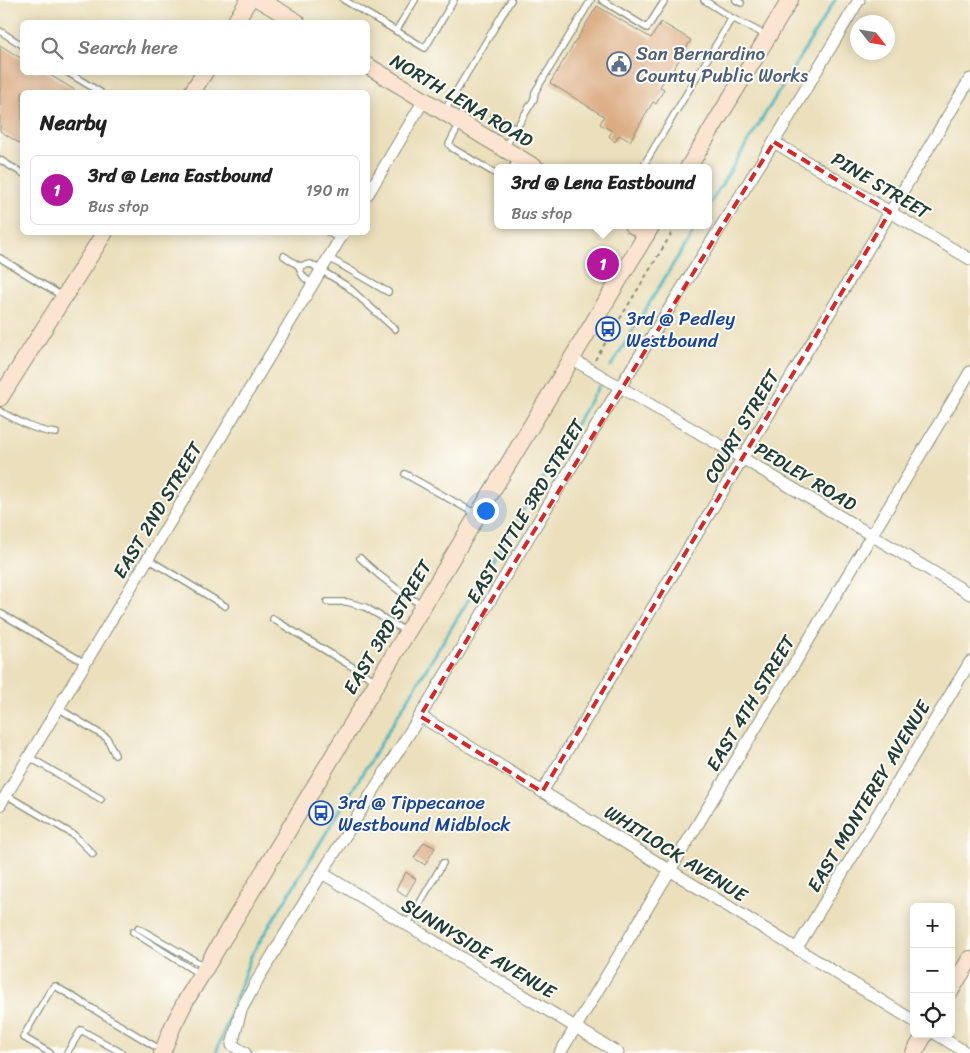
<!DOCTYPE html>
<html lang="en">
<head>
<meta charset="utf-8">
<style>
  body { margin:0; font-family:Sriracha,sans-serif; background:#f2f2f2; color:#222 }
  .controls { position:absolute; right:15px; bottom:15px; display:grid; overflow:hidden; border-radius:8px; box-shadow:0 2px 12px #0003 }
  .controls button { width:45px; height:45px; display:grid; place-items:center; padding:0; border:0; border-bottom:1px solid #e0e0e0; background:#fff; color:#222; font:25px sans-serif }
  .compass { position:absolute; left:850px; top:15px; width:45px; height:45px; border-radius:50%; background:#fff; box-shadow:0 2px 12px #0003; rotate:121deg }
  .you { position:absolute; left:485px; top:510px; width:18px; height:18px; margin:-12px; border:4px solid #fff; border-radius:50%; background:#1a73e8; box-shadow:0 0 0 8px #1a73e833 }
  .badge { display:grid; place-items:center; width:32px; height:32px; border-radius:50%; background:#b5179e; color:#fff; font-size:16px; font-weight:700 }
  .pin { position:absolute; translate:-50% -50%; border:2px solid #fff; box-shadow:0 1px 5px #0006 }
  .popup { position:absolute; left:494px; top:164px; width:218px; height:65px; box-sizing:border-box; display:grid; place-content:center; border-radius:8px; background:#fff; filter:drop-shadow(0 1px 4px #0005); font-size:16px; white-space:nowrap; color:#767676 }
  .popup b { font-size:19px; color:#222 }
  .popup::after { content:''; position:absolute; left:50%; top:100%; margin-left:-10px; border:10px solid transparent; border-top-color:#fff }
  .list { margin:0; padding:0; list-style:none }
  h2 { display:flex; justify-content:space-between; align-items:center; height:65px; margin:0; padding:0 20px; font-size:21px }
  h2 small { font-size:16px; font-weight:400; color:#767676 }
  .list li { display:grid; grid-template-columns:32px 1fr auto; gap:15px; align-items:center; box-sizing:border-box; height:70px; margin:0 10px 10px; padding:0 10px; border:1px solid #e0e0e0; border-radius:8px }
  .list b { display:block; font-size:19px; white-space:nowrap }
  .list p { margin:0; font-size:16px; white-space:nowrap; color:#767676 }
  .list em { font-size:16px; font-style:normal; color:#767676 }
  .icon { flex:none; width:28px; height:28px; fill:none; stroke:currentColor; stroke-width:2; stroke-linecap:round; stroke-linejoin:round }
  .map { position:relative; flex:none; width:970px; height:1053px; overflow:hidden }
  .search { position:absolute; background:#fff; box-shadow:0 2px 12px #0003; left:20px; top:20px; width:350px; height:55px; display:flex; align-items:center; gap:12px; box-sizing:border-box; padding:0 18px; border-radius:8px; color:#767676; font-size:19px }
  .panel { position:absolute; background:#fff; box-shadow:0 2px 12px #0003; left:20px; top:90px; width:350px; height:145px; border-radius:8px }
  .map>svg:first-child { display:block }
  .lines { fill:none; stroke-linecap:round; stroke-linejoin:round }
  .stream { stroke:#45b5bc; stroke-width:3 }
  .building { fill:#dbab81 }
  .lane-casing { stroke:#858e78; stroke-width:8 }
  .street-casing { stroke:#858e78; stroke-width:13 }
  .secondary-casing { stroke:#858e78; stroke-width:18 }
  .path { stroke:#858e78; stroke-width:2; stroke-dasharray:4 4; stroke-linecap:butt }
  .lane { stroke:#fff; stroke-width:5.5 }
  .street { stroke:#fff; stroke-width:11 }
  .secondary { stroke:#fce5d0; stroke-width:16 }
  .marked { fill:none; stroke:#d62828; stroke-width:4; stroke-dasharray:10 6; stroke-linejoin:round }
  .labels { text-anchor:middle; stroke-width:4; stroke-linejoin:round; paint-order:stroke }
  .service-label { font-size:19px; fill:#4e5e75; stroke:#fdfcf7; text-anchor:start }
  .street-label { font-size:19px; fill:#1f3d34; stroke:#fdfcf7 }
  .transit-label { font-size:19px; fill:#164399; stroke:#fdfcf7; text-anchor:start }
</style>
</head>
<body>
<div class="map">
<svg width="970" height="1053" viewBox="0 0 970 1053">
  <rect width="100%" height="100%" fill="#fdfcf7"/>
  <filter id="ink" filterUnits="userSpaceOnUse"><feTurbulence type="fractalNoise" baseFrequency=".02" numOctaves="2"/><feDisplacementMap in="SourceGraphic" scale="10" xChannelSelector="R" yChannelSelector="G"/><feConvolveMatrix kernelMatrix="1 2 1 2 8 2 1 2 1" color-interpolation-filters="sRGB"/></filter>
  <filter id="wash" filterUnits="userSpaceOnUse"><feTurbulence type="fractalNoise" baseFrequency=".0096" numOctaves="4" result="noise"/><feDisplacementMap in="SourceGraphic" scale="20" xChannelSelector="R" yChannelSelector="G"/><feGaussianBlur stdDeviation="1.12" result="paint"/><feColorMatrix in="noise" values="0 0 0 0 0 0 0 0 0 0 0 0 0 0 0 0 0 1.4 0 .05"/><feComposite in="paint" operator="in"/></filter>
  <g filter="url(#wash)">
    <rect width="100%" height="100%" fill="#ebdfbc"/>
    <g class="lines">
      <!-- stream -->
      <g class="stream">
        <polyline points="708,207 835,0"/>
        <polyline points="611,366 697,225"/>
        <polyline points="216,1053 251,956 599,386"/>
      </g>
    </g>
    <g id="blocks">
      <!-- building -->
      <g class="building">
        <polygon points="597,6 651,38 661,22 691,40 670,75 668,74 660,87 664,89 656,104 653,102 630,141 619,135 615,142 609,136 612,131 600,124 604,116 550,83"/>
        <polygon points="0,45 22,59 22,72 45,72 78,92 22,92 22,145 0,131"/>
        <polygon points="424,842 435,848 425,865 414,858"/>
        <polygon points="406,872 416,879 406,896 396,889"/>
      </g>
    </g>
  </g>
  <g filter="url(#ink)">
    <use href="#blocks" fill-opacity="0" stroke="#858e78" stroke-width="1"/>
    <g class="lines">
      <!-- lane casing -->
      <g class="lane-casing">
        <g id="lane">
          <polyline points="344,0 425,48 454,0"/>
          <polyline points="602,0 647,28 665,0"/>
          <polyline points="704,0 732,18 766,35"/>
          <polyline points="736,0 741,3"/>
          <polyline points="0,31 22,45"/>
          <polyline points="396,31 415,0"/>
          <polyline points="67,72 100,92"/>
          <polyline points="445,110 511,0"/>
          <polyline points="494,116 516,129"/>
          <polyline points="459,125 449,144 452,148 498,175"/>
          <polyline points="505,147 534,99 535,92 591,0"/>
          <polyline points="0,160 22,173"/>
          <polyline points="512,168 517,159"/>
          <polyline points="642,168 732,18"/>
          <polyline points="328,232 340,240"/>
          <polyline points="284,256 299,266 311,264 347,286 395,329"/>
          <polyline points="0,258 62,296"/>
          <polyline points="329,258 388,292"/>
          <path d="M299,266C301,276 305,279 313,284"/>
          <path d="M0,411C18,421 35,431 56,433"/>
          <polyline points="405,474 476,514"/>
          <polyline points="360,558 379,575 401,592 422,605"/>
          <polyline points="148,559 225,606"/>
          <polyline points="327,602 347,602 365,607 405,631"/>
          <polyline points="2,614 85,663"/>
          <polyline points="273,619 376,681"/>
          <polyline points="58,708 107,738 115,755"/>
          <polyline points="29,757 101,799"/>
          <polyline points="6,795 74,835 93,854"/>
          <polyline points="407,925 443,863"/>
          <polyline points="138,928 204,966"/>
          <polyline points="133,932 199,974"/>
          <polyline points="50,1053 23,1037 50,991 55,986 161,1050"/>
          <polyline points="67,1053 81,1030 122,1053"/>
        </g>
      </g>
      <!-- street casing -->
      <g class="street-casing">
        <g id="street">
          <polyline points="774,142 890,212 970,259"/>
          <polyline points="368,194 424,100"/>
          <polyline points="572,359 742,458 970,594"/>
          <polyline points="420,716 914,1021"/>
          <polyline points="542,792 970,79"/>
          <polyline points="0,805 344,232"/>
          <polyline points="322,873 618,1053"/>
          <polyline points="797,948 970,662"/>
          <polyline points="936,1034 967,1053"/>
          <polyline points="245,1053 232,1045 241,1010 258,979 322,873 420,716 620,387 774,142 859,0"/>
          <polyline points="560,1053 970,372"/>
        </g>
      </g>
      <!-- secondary casing -->
      <g class="secondary-casing">
        <g id="secondary">
          <polyline points="260,0 297,22"/>
          <polyline points="235,22 249,0"/>
          <polyline points="368,66 536,168"/>
          <polyline points="192,92 205,72"/>
          <polyline points="688,168 790,0"/>
          <polyline points="632,225 647,234"/>
          <polyline points="0,398 105,232"/>
          <polyline points="951,990 970,959"/>
          <polyline points="162,1053 172,1028 185,1002 652,225"/>
          <polyline points="914,1053 925,1034"/>
        </g>
      </g>
      <!-- path -->
      <polyline class="path" points="595,360 673,231"/>
      <!-- lane -->
      <use href="#lane" class="lane"/>
      <!-- street -->
      <use href="#street" class="street"/>
      <!-- secondary -->
      <use href="#secondary" class="secondary"/>
    </g>
  </g>
  <!-- marked area -->
  <path class="marked" d="M774,142L890,212L542,792L420,716Z"/>
  <!-- icons -->
  <defs>
    <g id="civic-ring" transform="scale(1.25)"><circle r="9.5" fill="#fdfcf7" stroke="#5c6f8a" stroke-width="1.5"/><path d="M-.6-6.5H3V-4.5H.6V-3L4-1V1h2V6H-6V1h2V-1L-.6-3ZM-1.2 2.5V6h2.4V2.5Z" fill="#5c6f8a"/></g>
    <g id="bus-ring" transform="scale(1.25)"><circle r="9.5" fill="#fdfcf7" stroke="#1a4fb4" stroke-width="1.5"/><path d="M-5-6H5V4H4V6H2V4H-2V6H-4V4H-5ZM-3.5-4V0h7V-4ZM-3.5 1.2v1.5H-2V1.2ZM2 1.2v1.5H3.5V1.2Z" fill="#1a4fb4"/></g>
  </defs>
  <g fill-rule="evenodd">
    <use href="#civic-ring" x="619" y="64"/>
    <use href="#bus-ring" x="608" y="329"/>
    <use href="#bus-ring" x="321" y="813"/>
  </g>
  <g class="labels">
    <!-- service labels -->
    <g class="service-label">
      <text x="636" y="60">San Bernardino<tspan x="636" dy="22">County Public Works</tspan></text>
    </g>
    <!-- street labels -->
    <g class="street-label">
      <text transform="translate(462 100) rotate(31)" y="7">NORTH LENA ROAD</text>
      <text transform="translate(881 185) rotate(31)" y="7">PINE STREET</text>
      <text transform="translate(741 426) rotate(-59)" y="7">COURT STREET</text>
      <text transform="translate(806 476) rotate(31)" y="7">PEDLEY ROAD</text>
      <text transform="translate(157 510) rotate(-59)" y="7">EAST 2ND STREET</text>
      <text transform="translate(525 511) rotate(-59)" y="7">EAST LITTLE 3RD STREET</text>
      <text transform="translate(387 627) rotate(-59)" y="7">EAST 3RD STREET</text>
      <text transform="translate(750 703) rotate(-59)" y="7">EAST 4TH STREET</text>
      <text transform="translate(868 796) rotate(-59)" y="7">EAST MONTEREY AVENUE</text>
      <text transform="translate(676 853) rotate(32)" y="7">WHITLOCK AVENUE</text>
      <text transform="translate(479 948) rotate(31)" y="7">SUNNYSIDE AVENUE</text>
    </g>
    <!-- transit labels -->
    <g class="transit-label">
      <text x="626" y="325">3rd @ Pedley<tspan x="626" dy="22">Westbound</tspan></text>
      <text x="338" y="809">3rd @ Tippecanoe<tspan x="338" dy="22">Westbound Midblock</tspan></text>
    </g>
  </g>
</svg>
<div class="controls">
<button>+</button>
<button>−</button>
<button><svg class="icon" aria-label="locate" viewBox="0 0 24 24"><circle cx="12" cy="12" r="6"/><path d="M12 2v4M12 18v4M2 12h4M18 12h4"/></svg></button>
</div>
<svg class="compass" viewBox="-18 -18 36 36"><path d="M0-13l5 13h-10z" fill="#e53935"/><path d="M0 13l5-13h-10z" fill="#767676"/></svg>
<div class="you"></div>
<div class="pin badge" style="left:603px;top:264px">1</div>
<div class="popup"><b>3rd @ Lena Eastbound</b>Bus stop</div>
<div class="search"><svg class="icon" aria-label="search" viewBox="0 0 24 24"><circle cx="10" cy="10" r="6"/><path d="M15 15l6 6"/></svg>Search here</div>
<section class="panel">
<h2>Nearby<small></small></h2>
<ul class="list">
<li><span class="badge">1</span><div><b>3rd @ Lena Eastbound</b><p>Bus stop</p></div><em>190 m</em></li>
</ul>
</section>
</div>
</body>
</html>
